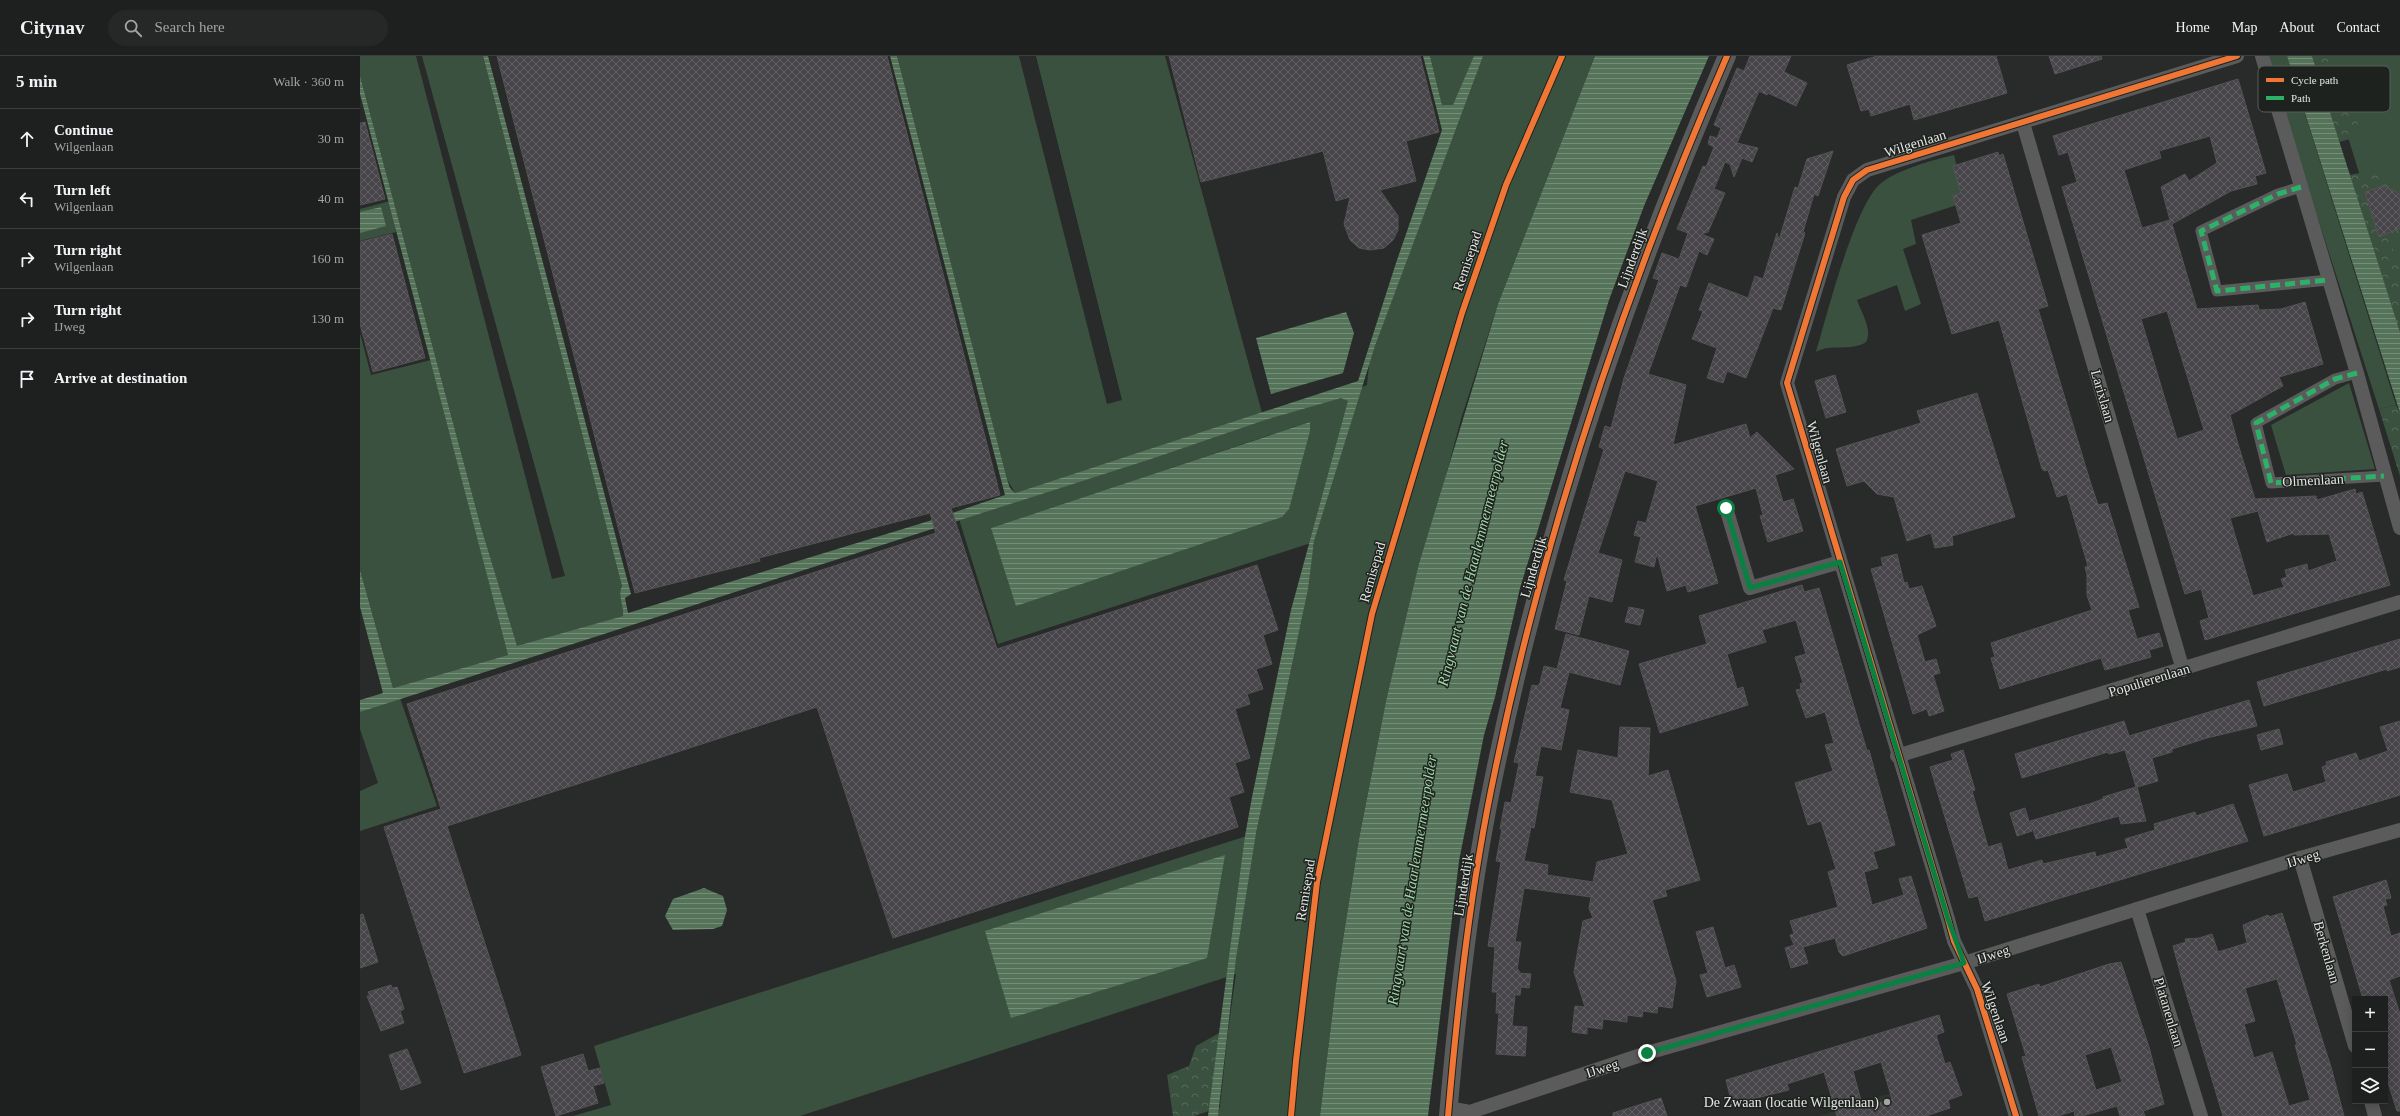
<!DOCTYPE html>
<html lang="en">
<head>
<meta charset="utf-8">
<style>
  body { margin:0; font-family:Georgia,serif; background:#262828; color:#f1f3f6 }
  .controls { position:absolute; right:12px; bottom:12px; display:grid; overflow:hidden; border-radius:0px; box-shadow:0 2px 10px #0003 }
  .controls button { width:36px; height:36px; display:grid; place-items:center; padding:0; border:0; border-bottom:1px solid #3c3e3d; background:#1e201f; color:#f1f3f6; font:20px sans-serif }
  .stop { position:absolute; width:12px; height:12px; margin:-9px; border:3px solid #0b8043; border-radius:50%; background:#fff }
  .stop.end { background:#0b8043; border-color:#fff; box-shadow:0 1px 4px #0008 }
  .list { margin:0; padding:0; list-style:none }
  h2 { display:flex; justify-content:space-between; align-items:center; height:52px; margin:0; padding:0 16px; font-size:17px }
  h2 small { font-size:13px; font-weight:400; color:#a1a3a4 }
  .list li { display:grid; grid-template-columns:26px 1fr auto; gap:12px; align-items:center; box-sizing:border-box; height:60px; padding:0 16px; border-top:1px solid #3c3e3d }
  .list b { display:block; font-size:15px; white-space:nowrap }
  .list p { margin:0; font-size:13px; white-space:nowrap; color:#a1a3a4 }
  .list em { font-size:13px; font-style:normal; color:#a1a3a4 }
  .icon { flex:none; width:22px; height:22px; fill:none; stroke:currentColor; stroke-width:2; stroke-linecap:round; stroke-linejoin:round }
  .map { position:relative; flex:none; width:2040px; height:1060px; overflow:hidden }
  header { display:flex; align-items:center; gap:24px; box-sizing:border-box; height:56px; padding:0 20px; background:#1e201f; border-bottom:1px solid #3c3e3d }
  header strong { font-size:19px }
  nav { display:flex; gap:22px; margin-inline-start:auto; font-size:14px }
  .search { width:280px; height:36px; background:#262828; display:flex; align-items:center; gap:10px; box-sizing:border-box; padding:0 14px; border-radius:22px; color:#a1a3a4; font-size:15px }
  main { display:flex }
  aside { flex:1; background:#1e201f }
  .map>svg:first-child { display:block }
  .built { fill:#2e362f }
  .grass { fill:#3b513f; fill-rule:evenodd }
  .forest { fill:url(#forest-crowns) }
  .water { fill:url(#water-rules) }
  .building { fill:url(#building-cross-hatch); stroke:#535353; fill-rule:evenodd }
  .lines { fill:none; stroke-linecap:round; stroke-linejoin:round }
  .pedestrian { stroke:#5a5b5a; stroke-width:11 }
  .minor { stroke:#5a5b5a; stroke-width:14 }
  .tertiary { stroke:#5a5b5a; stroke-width:18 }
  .quiet { stroke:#2db169; stroke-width:5; stroke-dasharray:10 5; stroke-linecap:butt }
  .cycleway-casing { stroke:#1e221e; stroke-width:8 }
  .cycleway { stroke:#f07635; stroke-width:6 }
  .route { stroke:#0b8043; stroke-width:5 }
  .poi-dot { fill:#a2a5a2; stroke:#1e221e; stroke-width:1.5 }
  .labels { text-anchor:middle; stroke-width:3; stroke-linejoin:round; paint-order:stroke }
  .street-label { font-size:14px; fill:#e3e6e3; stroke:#1e221e }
  .poi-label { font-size:14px; fill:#e3e6e3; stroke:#1e221e; text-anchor:end }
  .water-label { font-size:15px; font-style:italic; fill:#a0d8a9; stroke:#1e221e }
  .key { fill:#1e221e; stroke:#595d59; stroke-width:1 }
  .key-label { font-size:11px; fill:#e3e6e3 }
</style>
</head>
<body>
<header>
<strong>Citynav</strong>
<div class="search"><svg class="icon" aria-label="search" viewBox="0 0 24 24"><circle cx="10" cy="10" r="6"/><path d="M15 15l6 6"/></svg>Search here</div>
<nav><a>Home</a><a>Map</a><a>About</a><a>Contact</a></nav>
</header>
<main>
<aside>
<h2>5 min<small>Walk · 360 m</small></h2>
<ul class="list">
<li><svg class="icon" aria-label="ahead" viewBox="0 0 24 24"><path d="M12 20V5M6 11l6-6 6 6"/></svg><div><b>Continue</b><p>Wilgenlaan</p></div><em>30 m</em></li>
<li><svg class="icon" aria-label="left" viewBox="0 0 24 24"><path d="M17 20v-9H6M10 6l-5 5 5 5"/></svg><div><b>Turn left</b><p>Wilgenlaan</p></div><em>40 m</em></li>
<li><svg class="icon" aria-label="right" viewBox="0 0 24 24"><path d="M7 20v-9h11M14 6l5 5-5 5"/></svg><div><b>Turn right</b><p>Wilgenlaan</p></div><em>160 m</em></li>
<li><svg class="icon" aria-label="right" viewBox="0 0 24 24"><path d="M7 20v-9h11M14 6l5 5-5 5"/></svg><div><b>Turn right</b><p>IJweg</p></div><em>130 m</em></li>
<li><svg class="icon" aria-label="arrive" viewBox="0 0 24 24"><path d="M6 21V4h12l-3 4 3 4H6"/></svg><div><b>Arrive at destination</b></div></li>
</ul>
</aside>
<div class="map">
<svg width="2040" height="1060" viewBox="0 0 2040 1060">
  <defs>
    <pattern id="forest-crowns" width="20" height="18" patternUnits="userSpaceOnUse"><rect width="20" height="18" fill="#3b513f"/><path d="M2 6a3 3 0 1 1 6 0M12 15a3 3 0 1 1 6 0" fill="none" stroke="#576a5b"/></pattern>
    <pattern id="water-rules" width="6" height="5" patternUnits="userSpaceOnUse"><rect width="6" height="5" fill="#557359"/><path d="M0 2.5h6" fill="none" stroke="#758e79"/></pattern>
    <pattern id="building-cross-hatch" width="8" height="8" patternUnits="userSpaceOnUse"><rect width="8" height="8" fill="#48454a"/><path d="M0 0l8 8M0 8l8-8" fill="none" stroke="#626064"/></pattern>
  </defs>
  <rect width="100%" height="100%" fill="#282b29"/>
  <!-- built -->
  <polygon class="built" points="1547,1032 1555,1060 1459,1060"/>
  <!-- grass -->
  <g class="grass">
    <path d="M0,0H56L192,523L205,520L62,0H123L262,530C257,540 264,549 263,560L157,591L121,471L0,20Z"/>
    <polygon points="537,0 659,0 747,348 762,344 676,0 805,0 902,357 655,437 647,423"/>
    <path d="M1070,0H1235L1138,248L1101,363L1026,645L999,783L976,928L960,1060H850L858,1057L860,1050L868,975L876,918L440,1060H213L251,1049L234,990L896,777L954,486L638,588L599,463C698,433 797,401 895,367C933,354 971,347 1007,329L1009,308L1015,290L1072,132L1093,49H1082ZM949,366H950L631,472H632Z"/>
    <polygon points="1906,0 1927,0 2036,349 2019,353"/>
    <polygon points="1952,0 2040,0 2040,238 2019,181 1987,78"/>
    <path d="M1594,99L1606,146L1551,164L1556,188L1543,193L1561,248L1545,255L1537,229L1497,244C1501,256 1513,274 1506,286C1491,296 1471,287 1456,296C1467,259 1494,151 1520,128C1536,114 1573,104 1594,99Z"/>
    <polygon points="30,145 36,176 0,185 0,153"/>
    <polygon points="0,277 11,319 71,304 148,599 33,632 0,514"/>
    <polygon points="1989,327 2015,413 1926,419 1911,369"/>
    <polygon points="40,642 77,750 0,775 0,735 18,727 0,673 0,656"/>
  </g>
  <!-- forest -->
  <g class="forest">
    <polygon points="1952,0 1979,0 2001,80 1979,86"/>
    <polygon points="2013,115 2026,121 2040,131 2040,176 2032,188 2035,205 2040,206 2040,276 1989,119"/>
    <polygon points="2036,349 2040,357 2040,420 2019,353"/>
    <polygon points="861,976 849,1055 834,1060 813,1060 807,1019 829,1010 836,990"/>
  </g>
  <!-- water -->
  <g class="water">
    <path d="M123,0H128L271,538L265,542L268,557L569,465L645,439L530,0H537L647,423L650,432L655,437L998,325L1036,207L1082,74L1063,0H1070L1082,49H1093L1114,0H1123L1015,290L954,485L948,533L896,777L876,902L858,1060H848L885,780L892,741L931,554L988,345L981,342L905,364L791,403L0,656V644L23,637L0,551V514L33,632L148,599L0,38V20L121,471L157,590L263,560C264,549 257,540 262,530Z"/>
    <polygon points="1235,0 1349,0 1284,150 1249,244 1160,532 1135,641 1124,679 1099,805 1068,1060 960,1060 976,928 999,783 1026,645 1059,508 1138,248"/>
    <polygon points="1927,0 1952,0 2040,276 2040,357"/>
    <polygon points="21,151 26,170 0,177 0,156"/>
    <polygon points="986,256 994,277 983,317 911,338 896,282"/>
    <polygon points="950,366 950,375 929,453 922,461 656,550 631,472"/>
    <polygon points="865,799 847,902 651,962 625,875"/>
    <polygon points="344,832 363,840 367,854 362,870 353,873 313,874 305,860 313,843"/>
  </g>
  <!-- building -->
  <g class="building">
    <polygon points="137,0 527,0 640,439 591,452 637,593 897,509 918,574 903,579 912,608 896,613 903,633 887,638 890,648 875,653 890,702 875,707 884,736 869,741 878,771 533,882 457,651 87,770 161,999 104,1017 24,771 81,753 47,648 576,477 570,457 399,502 400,505 275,537"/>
    <polygon points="809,0 1060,0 1079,76 1046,85 1056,125 1020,134 1038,160 1038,174 1033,184 1024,192 1010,194 999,192 990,184 984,168 990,141 976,145 963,95 841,126"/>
    <polygon points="1390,0 1431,0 1424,16 1447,27 1436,50 1408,37 1407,39 1399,35 1377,87 1398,92 1392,106 1382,102 1374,121 1370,108 1365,106 1354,133 1365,137 1348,176 1341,178 1354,183 1347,199 1339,195 1326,231 1320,229 1288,318 1326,329 1313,389 1386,368 1390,382 1397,376 1434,413 1415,419 1423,446 1433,443 1443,475 1408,486 1400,460 1403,459 1396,432 1335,450 1358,527 1328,536 1326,529 1307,535 1297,497 1294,511 1275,506 1281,481 1274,479 1278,465 1286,467 1298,425 1265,415 1238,497 1262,504 1252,546 1229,540 1219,579 1195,573 1207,525 1204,524 1244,393 1239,391 1245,370 1251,372 1264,322 1299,224 1293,222 1302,197 1319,203 1328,177 1317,173 1343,110 1346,111 1354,91 1348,88 1350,80 1357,82 1361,72 1354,69 1377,12 1384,15"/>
    <polygon points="1517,0 1636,0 1647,37 1554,64 1550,48 1511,60 1509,53 1501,55 1487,9"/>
    <polygon points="1689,0 1741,0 1742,3 1695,18"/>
    <path d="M1878,23L1906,117L1895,120L1897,128L1871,135L1812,168L1837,253L1898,249L1899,254L1921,253L1945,246L1963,308L1919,321L1923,330L1870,359L1878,388L1895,443L1956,440L1957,444L1995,433L1996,438L2002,436L2030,529L1845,584L1840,565L1849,562L1841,533L1825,538L1702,131L1717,126L1708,96L1699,99L1693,80ZM1850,80L1857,107L1829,125L1825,118L1801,131L1810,164L1782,172L1764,114L1801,102L1799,95ZM1807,255L1844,374L1817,383L1781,263ZM1898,455L1907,486L1934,477V479L1969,478L1977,505L1948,515L1947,508L1925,514L1927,521L1921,523L1924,531L1893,540L1870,462Z"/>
    <polygon points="5,66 25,143 0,149 0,67"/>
    <polygon points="1473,95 1458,140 1454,138 1443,176 1445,177 1421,254 1413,252 1386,322 1367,315 1363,327 1347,322 1357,292 1332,283 1343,255 1339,254 1349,227 1388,242 1395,220 1403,223 1417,177 1419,184 1435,131 1438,132 1447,103"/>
    <polygon points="1638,96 1639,100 1643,98 1688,250 1678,253 1730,425 1738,449 1747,447 1779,551 1768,554 1777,583 1799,577 1803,590 1789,594 1791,601 1745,614 1741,602 1640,633 1631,602 1635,601 1631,587 1732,554 1727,539 1727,519 1725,511 1728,510 1707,438 1697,441 1688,414 1684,415 1682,413 1639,264 1592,278 1562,179 1601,167 1593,140 1601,137 1593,110"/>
    <polygon points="2020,131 2031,133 2040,138 2040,172 2019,181 2005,136"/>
    <polygon points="32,178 65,302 13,316 0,268 0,186"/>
    <polygon points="1475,319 1486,356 1466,362 1455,325"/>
    <polygon points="1617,337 1655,461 1592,480 1593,489 1575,492 1571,477 1547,485 1534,441 1517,438 1504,425 1487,430 1476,393 1561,367 1557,355"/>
    <polygon points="1537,498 1544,527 1547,526 1549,533 1562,530 1576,570 1557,579 1565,606 1576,603 1580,617 1573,619 1584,655 1569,660 1567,653 1553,658 1511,513 1523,510 1521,502"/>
    <polygon points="1442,529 1444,536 1459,532 1507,695 1509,694 1535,789 1513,796 1518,812 1504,816 1512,849 1544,839 1539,823 1551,820 1567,872 1483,900 1479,896 1475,882 1443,891 1448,907 1431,912 1425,892 1434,889 1430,879 1434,878 1430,865 1478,851 1468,816 1476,813 1461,765 1448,769 1435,727 1473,715 1465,689 1474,687 1465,656 1446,662 1436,634 1441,633 1440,628 1443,627 1435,601 1446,598 1436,564 1402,574 1406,586 1367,598 1377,633 1383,631 1388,649 1300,677 1279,608 1347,588 1339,560"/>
    <polygon points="1269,551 1284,554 1280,569 1265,566"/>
    <polygon points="1206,578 1269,595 1260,629 1209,616 1200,652 1209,654 1201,694 1181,690 1175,720 1183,721 1174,772 1171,771 1164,805 1188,809 1187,819 1233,826 1237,806 1268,798 1252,744 1210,736 1218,694 1258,702 1260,671 1290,672 1288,720 1308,714 1340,824 1305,834 1307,840 1292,844 1316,925 1312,952 1298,950 1297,957 1283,955 1282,961 1267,959 1267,966 1243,963 1242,973 1227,971 1227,978 1212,976 1215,950 1225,951 1214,916 1223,865 1233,862 1229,852 1231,841 1164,832 1155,886 1161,886 1157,914 1159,914 1159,917 1171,918 1169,932 1161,931 1160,939 1155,939 1152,970 1167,971 1165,1000 1136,998 1139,957 1136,957 1137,936 1132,936 1135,891 1128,890 1141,806 1136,805 1142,773 1140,773 1145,746 1151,747 1159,707 1154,706 1172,629 1178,630 1180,627 1184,610 1197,613"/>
    <polygon points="2040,583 2040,611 2027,615 2027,613 1904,650 1897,626"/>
    <polygon points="1889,644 1897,670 1847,682 1812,693 1812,696 1792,702 1798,725 1777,731 1786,765 1761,768 1759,760 1676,783 1670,765 1729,748 1743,743 1743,741 1776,731 1765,694 1749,698 1748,696 1662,722 1655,698 1764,665 1769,680"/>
    <polygon points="2040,665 2040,739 1904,780 1889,729 1927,718 1933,736 1966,726 1962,711 1967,709 1966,706 1996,697 1999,705 2028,695 2020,671"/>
    <polygon points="1919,673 1923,688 1901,694 1897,679"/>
    <polygon points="1603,694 1615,734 1612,735 1628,791 1641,787 1648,814 1682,804 1683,808 1735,796 1736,801 1768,792 1765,783 1795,774 1794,768 1835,756 1836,760 1873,748 1888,785 1625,865 1618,840 1609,842 1570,711 1593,704 1591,698"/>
    <polygon points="1665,752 1672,775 1657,780 1650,757"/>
    <polygon points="2026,824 2031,842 2025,843 2027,849 2023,850 2031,880 2040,877 2040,920 2029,924 2040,958 2040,1055 2037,1055 2025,1017 2025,943 2003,943 1973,841"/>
    <path d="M1922,857L1971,1011L1984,1060H1863L1823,927L1813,890L1826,886L1825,883L1839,882L1852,878L1858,896L1887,887L1883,869L1908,859L1909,861ZM1917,923L1937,989H1935L1950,1044L1929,1050L1912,996L1894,1002L1884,968L1895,965L1885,932Z"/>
    <polygon points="3,858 18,906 0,912 0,859"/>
    <polygon points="1353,871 1365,912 1374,909 1381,931 1347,941 1340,919 1348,917 1336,876"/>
    <path d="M1761,906L1789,991L1804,1048L1783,1055L1785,1060H1760L1757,1050L1722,1060H1715L1714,1055L1698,1060H1679L1662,1001L1666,1000L1647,938L1679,928L1680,931L1749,908ZM1751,991L1762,1026L1736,1034L1725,999Z"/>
    <polygon points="31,929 32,932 37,931 44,953 40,955 44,967 21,975 7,940 10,940 8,936"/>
    <path d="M1579,959L1584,976L1576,979L1585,1008L1590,1006L1602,1039L1588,1044L1590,1052L1566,1060H1477L1464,1016L1427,1028L1429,1034L1372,1048L1366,1024ZM1521,1006L1532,1043L1503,1052L1493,1015Z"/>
    <polygon points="47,993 61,1027 41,1034 29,999"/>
    <polygon points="223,998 228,1015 240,1012 244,1027 233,1030 238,1047 196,1060 181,1011"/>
    <polygon points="1301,1042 1307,1060 1253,1060 1253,1057"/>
  </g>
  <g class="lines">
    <!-- pedestrian -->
    <g class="pedestrian">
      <polyline points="1941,131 1918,138 1841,175 1857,235 1968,224"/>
      <polyline points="1997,317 1975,323 1896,367 1911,427 2024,420"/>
    </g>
    <!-- minor -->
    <g class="minor">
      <polyline points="1902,0 1997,317 2040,472"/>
      <polyline points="1663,67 1823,614"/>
      <polyline points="1366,452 1390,532 1480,506"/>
      <polyline points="1537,700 2040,546"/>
      <polyline points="1940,802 1995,990"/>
      <polyline points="1777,853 1841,1060"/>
      <polyline points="2011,1045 2015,1060"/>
      <polyline points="1088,1052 1110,1056 1287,997 1604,907 1940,802 2040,774"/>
      <polyline points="1656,1060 1617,933 1594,885 1588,863 1427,327 1484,141 1493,124 1507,114 1877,0"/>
    </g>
    <!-- tertiary -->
    <path class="tertiary" d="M1088,1060C1098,944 1111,828 1135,715C1186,469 1267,230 1367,0"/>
    <!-- quiet -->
    <g class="quiet">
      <polyline points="1941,131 1918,138 1841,175 1857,235 1968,224"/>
      <polyline points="1997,317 1975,323 1896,367 1911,427 2024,420"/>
    </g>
    <!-- cycleway casing -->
    <g class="cycleway-casing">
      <g id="cycleway">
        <polyline points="931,1060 936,1005 957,826 1012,558 1102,257 1146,129 1202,0"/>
        <path d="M1088,1060C1098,944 1111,828 1135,715C1186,469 1267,230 1367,0"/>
        <polyline points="1656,1060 1617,933 1594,885 1588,863 1427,327 1484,141 1493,124 1507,114 1877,0"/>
      </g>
    </g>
    <!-- cycleway -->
    <use href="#cycleway" class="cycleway"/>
  </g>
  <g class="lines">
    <!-- route -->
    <polyline class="route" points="1287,997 1604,907 1588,863 1480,506 1390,532 1366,452"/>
  </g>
  <!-- markers -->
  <circle class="poi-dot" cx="1527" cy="1046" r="4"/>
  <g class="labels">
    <!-- street labels -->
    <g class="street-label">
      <text transform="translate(1555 87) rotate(-17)" y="5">Wilgenlaan</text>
      <text transform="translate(1272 202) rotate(-70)" y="5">Lijnderdijk</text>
      <text transform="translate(1107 205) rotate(-71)" y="5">Remisepad</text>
      <text transform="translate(1743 340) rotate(74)" y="5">Larixlaan</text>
      <text transform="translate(1460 396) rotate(74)" y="5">Wilgenlaan</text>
      <text transform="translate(1953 424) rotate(-3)" y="5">Olmenlaan</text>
      <text transform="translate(1173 511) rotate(-74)" y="5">Lijnderdijk</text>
      <text transform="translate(1012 516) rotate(-74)" y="5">Remisepad</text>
      <text transform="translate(1789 624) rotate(-17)" y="5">Populierenlaan</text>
      <text transform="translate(1943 802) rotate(-17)" y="5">IJweg</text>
      <text transform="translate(1103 829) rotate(-81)" y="5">Lijnderdijk</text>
      <text transform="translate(945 834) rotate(-81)" y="5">Remisepad</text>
      <text transform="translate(1967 896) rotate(74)" y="5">Berkenlaan</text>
      <text transform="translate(1633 898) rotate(-18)" y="5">IJweg</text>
      <text transform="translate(1636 956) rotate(71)" y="5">Wilgenlaan</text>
      <text transform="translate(1809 956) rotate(73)" y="5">Platanenlaan</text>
      <text transform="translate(1242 1012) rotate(-18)" y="5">IJweg</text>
    </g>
    <!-- poi labels -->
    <g class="poi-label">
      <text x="1519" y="1051">De Zwaan (locatie Wilgenlaan)</text>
    </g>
    <!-- water labels -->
    <g class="water-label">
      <text transform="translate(1113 507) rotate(-76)" y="5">Ringvaart van de Haarlemmermeerpolder</text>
      <text transform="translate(1052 824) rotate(-81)" y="5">Ringvaart van de Haarlemmermeerpolder</text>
    </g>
  </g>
  <!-- legend -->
  <rect x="1898" y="10" width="132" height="46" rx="6" class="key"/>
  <rect x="1906" y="22" width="18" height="4" fill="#f07635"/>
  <rect x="1906" y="40" width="18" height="4" fill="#2db169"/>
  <g class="key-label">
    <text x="1931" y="28">Cycle path</text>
    <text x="1931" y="46">Path</text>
  </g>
</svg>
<div class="controls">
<button>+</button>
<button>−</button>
<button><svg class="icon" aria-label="layers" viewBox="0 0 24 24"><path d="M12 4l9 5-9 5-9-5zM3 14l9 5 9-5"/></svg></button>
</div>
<div class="stop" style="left:1366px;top:452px"></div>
<div class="stop end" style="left:1287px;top:997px"></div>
</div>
</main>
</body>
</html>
